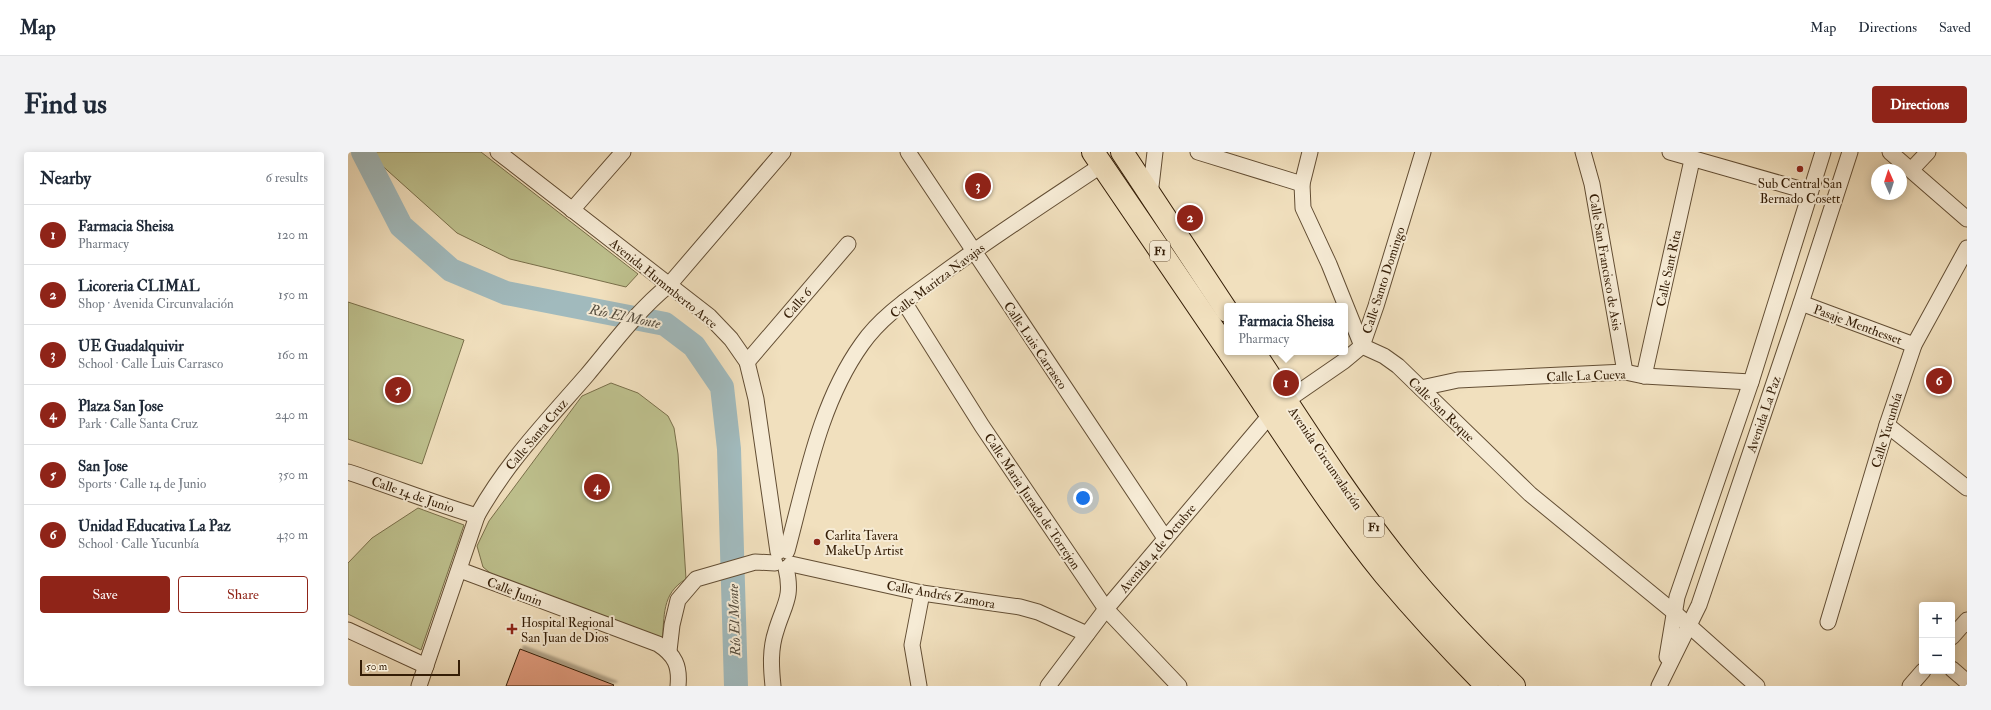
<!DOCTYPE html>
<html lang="en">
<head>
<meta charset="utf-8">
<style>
  body { margin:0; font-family:"IM FELL Double Pica",serif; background:#f2f2f3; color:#1f2937 }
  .controls { position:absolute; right:12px; bottom:12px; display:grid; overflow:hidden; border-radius:4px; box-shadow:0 2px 10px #0003 }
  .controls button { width:36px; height:36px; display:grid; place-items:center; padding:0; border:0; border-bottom:1px solid #e0e1e3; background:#fff; color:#1f2937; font:20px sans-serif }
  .compass { position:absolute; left:1523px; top:12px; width:36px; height:36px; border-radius:50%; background:#fff; box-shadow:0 2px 10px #0003; rotate:357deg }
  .scale { position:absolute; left:12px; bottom:10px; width:100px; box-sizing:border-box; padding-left:4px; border:2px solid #341d06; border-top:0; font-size:11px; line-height:14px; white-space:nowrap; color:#341d06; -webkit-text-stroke:3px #f6ebd5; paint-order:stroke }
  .you { position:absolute; left:735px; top:346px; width:14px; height:14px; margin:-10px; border:3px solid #fff; border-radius:50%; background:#1a73e8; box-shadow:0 0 0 6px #1a73e833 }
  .badge { display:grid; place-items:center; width:26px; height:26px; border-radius:50%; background:#8f2418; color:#fff; font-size:13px; font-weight:700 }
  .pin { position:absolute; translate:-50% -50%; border:2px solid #fff; box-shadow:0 1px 4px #0006 }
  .popup { position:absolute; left:876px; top:151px; width:124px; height:52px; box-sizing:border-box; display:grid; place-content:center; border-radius:4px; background:#fff; filter:drop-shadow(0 1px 3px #0005); font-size:13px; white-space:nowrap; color:#747a83 }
  .popup b { font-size:15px; color:#1f2937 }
  .popup::after { content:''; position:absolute; left:50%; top:100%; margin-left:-8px; border:8px solid transparent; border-top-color:#fff }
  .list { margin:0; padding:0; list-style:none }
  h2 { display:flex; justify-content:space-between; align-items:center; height:52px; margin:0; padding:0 16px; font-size:17px }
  h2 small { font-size:13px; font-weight:400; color:#747a83 }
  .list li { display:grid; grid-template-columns:26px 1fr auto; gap:12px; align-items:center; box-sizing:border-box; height:60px; padding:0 16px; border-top:1px solid #e0e1e3 }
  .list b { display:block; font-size:15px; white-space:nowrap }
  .list p { margin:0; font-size:13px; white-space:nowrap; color:#747a83 }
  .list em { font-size:13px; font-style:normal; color:#747a83 }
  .actions { display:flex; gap:8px; padding:12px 16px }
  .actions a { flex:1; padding:9px 0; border:1px solid #8f2418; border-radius:4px; text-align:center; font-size:14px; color:#8f2418 }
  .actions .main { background:#8f2418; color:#fff }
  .map { position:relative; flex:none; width:1619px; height:534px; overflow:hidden; border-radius:4px }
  header { display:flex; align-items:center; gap:24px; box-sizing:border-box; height:56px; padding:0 20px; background:#fff; border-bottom:1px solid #e0e1e3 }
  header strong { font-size:19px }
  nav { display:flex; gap:22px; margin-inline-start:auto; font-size:14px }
  .intro { display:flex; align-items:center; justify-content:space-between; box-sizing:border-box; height:96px; padding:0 24px }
  h1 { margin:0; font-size:28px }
  .button { padding:10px 18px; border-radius:4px; background:#8f2418; color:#fff; font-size:14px; font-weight:700 }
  main { display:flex; gap:24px; padding:0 24px }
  aside { flex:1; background:#fff; border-radius:4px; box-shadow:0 2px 10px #0003 }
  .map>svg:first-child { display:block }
  .green { fill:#bec18e; stroke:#796f4a }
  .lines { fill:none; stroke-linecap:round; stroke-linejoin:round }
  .river { stroke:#a1babd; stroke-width:24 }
  .building { fill:#e39d80; stroke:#341d06; filter:url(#shadow) }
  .minor-casing { stroke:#634e34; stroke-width:17 }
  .highway-casing { stroke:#341d06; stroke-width:24 }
  .minor { stroke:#f6ebd5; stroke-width:15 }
  .highway { stroke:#f1e0be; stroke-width:22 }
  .poi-dot { fill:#8f2418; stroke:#f6ebd5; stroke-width:1.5 }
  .labels { text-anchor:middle; stroke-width:4; stroke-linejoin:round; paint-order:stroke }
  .shield { fill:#f6ebd5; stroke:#6e5b44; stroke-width:1 }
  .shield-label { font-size:12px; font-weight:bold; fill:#341d06 }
  .poi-label { font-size:13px; fill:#341d06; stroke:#f6ebd5; text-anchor:start }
  .street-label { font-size:13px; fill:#341d06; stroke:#f6ebd5 }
  .water-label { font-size:14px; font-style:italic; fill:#554c3d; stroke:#f6ebd5 }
</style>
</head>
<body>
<header>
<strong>Map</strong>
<nav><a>Map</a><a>Directions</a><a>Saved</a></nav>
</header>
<div class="intro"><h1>Find us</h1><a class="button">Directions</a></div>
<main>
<aside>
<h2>Nearby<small>6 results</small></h2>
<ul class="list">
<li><span class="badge">1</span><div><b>Farmacia Sheisa</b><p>Pharmacy</p></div><em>120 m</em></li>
<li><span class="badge">2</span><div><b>Licoreria CLIMAL</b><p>Shop · Avenida Circunvalación</p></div><em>150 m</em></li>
<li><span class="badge">3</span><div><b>UE Guadalquivir</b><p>School · Calle Luis Carrasco</p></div><em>160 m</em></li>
<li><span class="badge">4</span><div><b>Plaza San Jose</b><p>Park · Calle Santa Cruz</p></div><em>240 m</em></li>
<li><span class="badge">5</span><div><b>San Jose</b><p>Sports · Calle 14 de Junio</p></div><em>350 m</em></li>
<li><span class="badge">6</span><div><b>Unidad Educativa La Paz</b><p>School · Calle Yucunbía</p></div><em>430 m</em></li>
</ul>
<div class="actions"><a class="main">Save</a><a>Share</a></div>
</aside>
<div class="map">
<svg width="1619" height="534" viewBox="0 0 1619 534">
  <defs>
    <filter id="shadow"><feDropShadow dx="3.5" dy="-3.5" stdDeviation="1" flood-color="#0004"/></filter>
  </defs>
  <rect width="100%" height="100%" fill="#f1e0be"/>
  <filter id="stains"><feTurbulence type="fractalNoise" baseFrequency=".005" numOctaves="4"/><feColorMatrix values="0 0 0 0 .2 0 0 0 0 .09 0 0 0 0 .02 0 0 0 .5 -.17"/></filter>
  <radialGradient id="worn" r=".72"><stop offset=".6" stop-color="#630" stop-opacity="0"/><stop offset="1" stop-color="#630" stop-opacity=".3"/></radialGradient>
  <!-- green -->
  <g class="green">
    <polygon points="27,0 133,0 290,122 278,135 162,107 109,81 30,10"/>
    <polygon points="0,150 116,188 74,312 0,287"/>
    <path d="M263,231L290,241L320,264L326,276L330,302L338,427C313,442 317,464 314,489L147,425L135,415L129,394L141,369L234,244Z"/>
    <polygon points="70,356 116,373 73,498 0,462 0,411 24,386"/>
  </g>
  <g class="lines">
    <!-- river -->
    <polyline class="river" points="15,0 53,74 103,118 158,141 317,172 346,194 374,235 381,297 388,534"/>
  </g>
  <!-- building -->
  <polygon class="building" points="172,497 266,533 265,534 158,534"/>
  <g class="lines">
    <!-- minor casing -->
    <g class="minor-casing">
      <g id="minor">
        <polyline points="150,0 361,164 383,187 399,210 408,247 430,400"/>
        <polyline points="560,0 817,386"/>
        <polyline points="850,0 954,32"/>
        <polyline points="962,0 954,32 955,56 981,112 1014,194 1036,204 1050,214 1182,342 1327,461 1409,534"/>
        <polyline points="1235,0 1244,32 1277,220"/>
        <polyline points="1322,0 1462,40"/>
        <polyline points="1542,0 1619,67"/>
        <polyline points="1563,18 1580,0"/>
        <polyline points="802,43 807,0"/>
        <polyline points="224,58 275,0"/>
        <polyline points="556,150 634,274 758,457 831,534"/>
        <polyline points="1453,151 1566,193"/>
        <polyline points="399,210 500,92"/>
        <polyline points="1296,224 1344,8"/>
        <polyline points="1073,236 1110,228 1277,220 1296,224 1403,230"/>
        <polyline points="1539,273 1619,336"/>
        <path d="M0,320C43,334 85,351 129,364"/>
        <path d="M439,399C458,329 471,252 514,192C534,163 566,143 594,122C646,84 700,49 754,13"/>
        <polyline points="443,412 574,441 672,455 690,460 739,482"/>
        <path d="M112,418L310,492C327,503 332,514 330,534"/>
        <polyline points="1480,470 1539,273 1566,193 1619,96"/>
        <polyline points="0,478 78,514"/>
        <polyline points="1604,485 1619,468"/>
        <polyline points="321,499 324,473 330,448 348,427 407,410 427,411"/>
        <polyline points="1319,505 1329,445 1403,230 1475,0"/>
        <polyline points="1604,517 1619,530"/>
        <path d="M71,534L129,364C158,311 200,268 239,223C265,192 290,158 321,133L435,0"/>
        <path d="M425,534C423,515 422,497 428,479C436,452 445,446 438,416"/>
        <polyline points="571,534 564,493 574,441"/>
        <polyline points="700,534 758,457 923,262 938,249 996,209 1014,194 1028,154 1075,0"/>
        <polyline points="1311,534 1351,453 1453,151 1502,0"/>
        <polyline points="1562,534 1575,519"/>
      </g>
    </g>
    <!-- highway casing -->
    <g class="highway-casing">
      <g id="highway">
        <polyline points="745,0 879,197"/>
        <polyline points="774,0 879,159"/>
        <path d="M881,200C932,275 980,353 1037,423C1070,462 1103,498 1139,534"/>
        <path d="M906,200C953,271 999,345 1053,412C1087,455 1126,495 1166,534"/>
      </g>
    </g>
    <!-- minor -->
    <use href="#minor" class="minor"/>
    <!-- highway -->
    <use href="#highway" class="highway"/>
  </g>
  <!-- markers -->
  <g class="poi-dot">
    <circle cx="1452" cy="17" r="4"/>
    <circle cx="469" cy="390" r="4"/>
    <path d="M162 471h4v4h4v4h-4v4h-4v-4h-4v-4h4z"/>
  </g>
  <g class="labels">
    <!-- shield labels -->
    <g class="shield">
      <rect x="802" y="89" width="20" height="20" rx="3"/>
      <rect x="1016" y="365" width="20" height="20" rx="3"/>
    </g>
    <g class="shield-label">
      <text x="812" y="103">F1</text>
      <text x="1026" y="379">F1</text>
    </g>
    <!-- poi labels -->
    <g class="poi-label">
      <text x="1452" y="36" text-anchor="middle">Sub Central San<tspan x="1452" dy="15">Bernado Cosett</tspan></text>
      <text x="477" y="388">Carlita Tavera<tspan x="477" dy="15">MakeUp Artist</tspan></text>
      <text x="173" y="475">Hospital Regional<tspan x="173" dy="15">San Juan de Dios</tspan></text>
    </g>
    <!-- street labels -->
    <g class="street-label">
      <text transform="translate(1258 110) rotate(80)" y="5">Calle San Francisco de Asis</text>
      <text transform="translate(1320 116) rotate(-78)" y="5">Calle Sant Rita</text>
      <text transform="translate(589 128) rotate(-37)" y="5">Calle Maritza Navajas</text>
      <text transform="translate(1035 128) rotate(-72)" y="5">Calle Santo Domingo</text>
      <text transform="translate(316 131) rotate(39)" y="5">Avenida Hummberto Arce</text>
      <text transform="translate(449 151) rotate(-49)" y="5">Calle 6</text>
      <text transform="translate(1510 172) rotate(20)" y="5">Pasaje Menthesset</text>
      <text transform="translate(688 193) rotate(56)" y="5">Calle Luis Carrasco</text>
      <text transform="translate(1238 223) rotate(-2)" y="5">Calle La Cueva</text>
      <text transform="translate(1094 257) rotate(44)" y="5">Calle San Roque</text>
      <text transform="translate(1415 262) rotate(-71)" y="5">Avenida La Paz</text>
      <text transform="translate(1538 278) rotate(-73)" y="5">Calle Yucunbía</text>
      <text transform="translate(188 282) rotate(-50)" y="5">Calle Santa Cruz</text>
      <text transform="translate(978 306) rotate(56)" y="5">Avenida Circunvalación</text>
      <text transform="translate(65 342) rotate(19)" y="5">Calle 14 de Junio</text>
      <text transform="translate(685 349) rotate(56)" y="5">Calle Maria Jurado de Torrejon</text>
      <text transform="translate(809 396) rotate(-50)" y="5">Avenida 4 de Octubre</text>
      <text transform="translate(167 439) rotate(21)" y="5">Calle Junin</text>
      <text transform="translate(593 442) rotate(10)" y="5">Calle Andrés Zamora</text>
    </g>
    <!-- water labels -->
    <g class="water-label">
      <text transform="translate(277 164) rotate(12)" y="5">Río El Monte</text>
      <text transform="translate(386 468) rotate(-92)" y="5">Río El Monte</text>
    </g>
  </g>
  <rect width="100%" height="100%" filter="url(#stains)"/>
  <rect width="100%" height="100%" fill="url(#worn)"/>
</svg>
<div class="controls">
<button>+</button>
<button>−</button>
</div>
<svg class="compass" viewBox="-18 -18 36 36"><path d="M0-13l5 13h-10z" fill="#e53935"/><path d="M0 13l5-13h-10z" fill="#747a83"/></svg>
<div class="scale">50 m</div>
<div class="you"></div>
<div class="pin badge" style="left:938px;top:231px">1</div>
<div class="popup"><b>Farmacia Sheisa</b>Pharmacy</div>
<div class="pin badge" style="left:842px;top:66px">2</div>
<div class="pin badge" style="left:630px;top:34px">3</div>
<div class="pin badge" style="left:249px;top:335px">4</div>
<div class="pin badge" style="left:50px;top:238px">5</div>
<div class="pin badge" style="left:1591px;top:229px">6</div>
</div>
</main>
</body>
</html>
